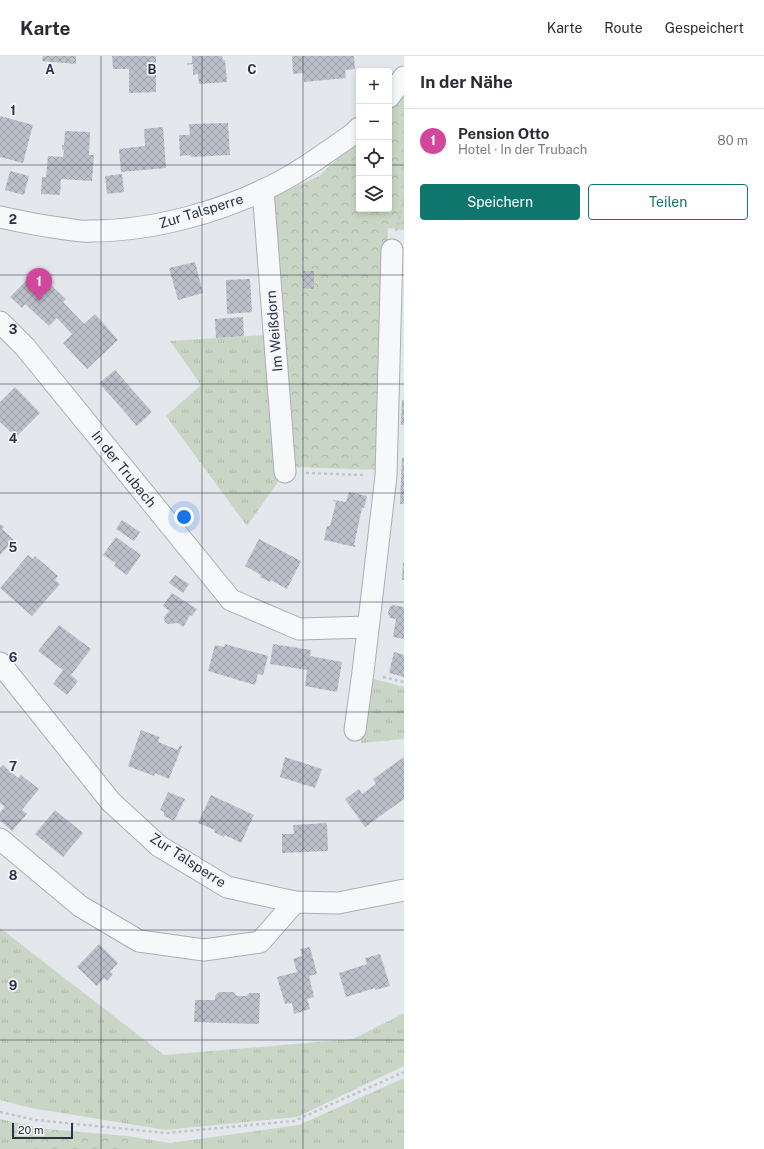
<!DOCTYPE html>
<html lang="de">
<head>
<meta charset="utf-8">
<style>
  body { margin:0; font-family:"Public Sans",sans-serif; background:#f2f2f3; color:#2b2b33 }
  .controls { position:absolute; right:12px; top:12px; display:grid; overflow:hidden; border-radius:4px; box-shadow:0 2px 6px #0003 }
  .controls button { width:36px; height:36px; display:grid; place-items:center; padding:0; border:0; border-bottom:1px solid #e1e1e2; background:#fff; color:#2b2b33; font:20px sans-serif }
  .scale { position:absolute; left:12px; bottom:10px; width:61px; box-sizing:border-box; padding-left:4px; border:2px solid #2b3445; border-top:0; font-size:11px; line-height:14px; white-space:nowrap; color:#2b3445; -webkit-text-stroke:3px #f4f6f9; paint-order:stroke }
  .you { position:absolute; left:184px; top:461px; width:14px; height:14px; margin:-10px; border:3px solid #fff; border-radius:50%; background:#1a73e8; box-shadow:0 0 0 6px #1a73e833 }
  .badge { display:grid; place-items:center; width:26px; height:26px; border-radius:50%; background:#0f766e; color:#fff; font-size:13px; font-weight:700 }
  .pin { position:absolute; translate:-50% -33px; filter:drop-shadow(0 1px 2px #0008) }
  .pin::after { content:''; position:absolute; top:21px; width:14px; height:12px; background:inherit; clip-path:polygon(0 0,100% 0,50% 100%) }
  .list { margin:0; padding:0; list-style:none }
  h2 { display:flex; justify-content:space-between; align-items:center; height:52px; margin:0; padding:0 16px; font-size:17px }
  h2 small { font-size:13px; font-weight:400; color:#7c7c81 }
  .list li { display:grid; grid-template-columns:26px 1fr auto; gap:12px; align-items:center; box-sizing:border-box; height:64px; padding:0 16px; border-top:1px solid #e1e1e2 }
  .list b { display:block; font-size:15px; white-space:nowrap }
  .list p { margin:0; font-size:13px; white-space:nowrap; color:#7c7c81 }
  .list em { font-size:13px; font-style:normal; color:#7c7c81 }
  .actions { display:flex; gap:8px; padding:12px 16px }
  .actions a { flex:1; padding:9px 0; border:1px solid #0f766e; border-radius:4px; text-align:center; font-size:14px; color:#0f766e }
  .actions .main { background:#0f766e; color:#fff }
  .icon { flex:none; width:22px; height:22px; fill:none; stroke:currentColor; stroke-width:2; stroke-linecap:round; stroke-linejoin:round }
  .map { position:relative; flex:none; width:404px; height:1093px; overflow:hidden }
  header { display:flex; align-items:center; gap:24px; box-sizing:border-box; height:56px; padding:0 20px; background:#fff; border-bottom:1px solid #e1e1e2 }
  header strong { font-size:19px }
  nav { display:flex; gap:22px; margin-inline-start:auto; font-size:14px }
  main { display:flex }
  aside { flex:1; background:#fff }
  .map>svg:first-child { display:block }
  .grass { fill:url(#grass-tufts) }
  .forest { fill:url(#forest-crowns) }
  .building { fill:url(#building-cross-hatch) }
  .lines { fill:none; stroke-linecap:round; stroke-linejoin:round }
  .minor-casing { stroke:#a9aeb7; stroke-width:23 }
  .path { stroke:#c2c5cb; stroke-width:2.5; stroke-dasharray:3 3; stroke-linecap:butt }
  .minor { stroke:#f7f8fa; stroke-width:21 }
  .grid { fill:none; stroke:#2b3445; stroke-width:1; stroke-opacity:0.55 }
  .labels { text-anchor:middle; stroke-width:3.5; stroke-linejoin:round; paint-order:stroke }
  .street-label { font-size:14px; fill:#2b3445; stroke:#f4f6f9 }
  .grid-label { font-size:13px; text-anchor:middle; font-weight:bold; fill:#2b3445; stroke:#f4f6f9; stroke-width:3.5; stroke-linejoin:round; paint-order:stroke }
</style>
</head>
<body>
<header>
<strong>Karte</strong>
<nav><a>Karte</a><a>Route</a><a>Gespeichert</a></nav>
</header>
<main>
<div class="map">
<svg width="404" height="1093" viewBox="0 0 404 1093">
  <defs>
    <pattern id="grass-tufts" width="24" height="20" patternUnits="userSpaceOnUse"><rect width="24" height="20" fill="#c9d6c5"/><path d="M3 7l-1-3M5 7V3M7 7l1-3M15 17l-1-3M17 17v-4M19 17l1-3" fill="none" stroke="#adb8ab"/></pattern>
    <pattern id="forest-crowns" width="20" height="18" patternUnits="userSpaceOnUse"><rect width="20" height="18" fill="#c9d6c5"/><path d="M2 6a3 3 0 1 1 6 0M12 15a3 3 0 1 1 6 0" fill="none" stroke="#adb8ab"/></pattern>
    <pattern id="building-cross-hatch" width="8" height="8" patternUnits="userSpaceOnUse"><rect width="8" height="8" fill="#bbc0ca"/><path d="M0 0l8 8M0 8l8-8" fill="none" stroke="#989da6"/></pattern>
  </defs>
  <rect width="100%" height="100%" fill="#e4e7ec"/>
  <!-- grass -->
  <g class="grass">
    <polygon points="265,279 280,423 247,470 166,360 201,329 170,285"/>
    <polygon points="370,622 404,631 404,683 361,687"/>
    <polygon points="0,872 164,999 353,983 404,957 404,1010 297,1061 166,1074 31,1052 0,1044"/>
    <polygon points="404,1022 404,1093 127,1093 127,1080 170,1087 299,1069"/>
    <polygon points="0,1063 46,1073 34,1093 0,1093"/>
  </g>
  <!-- forest -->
  <g class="forest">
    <polygon points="404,39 404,174 388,172 380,414 293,411 268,143 319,120 359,83 359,153 389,153 389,55"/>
    <polygon points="46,1073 127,1080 127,1093 34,1093"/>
  </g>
  <!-- building -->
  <g class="building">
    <polygon points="43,0 76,0 76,8 42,5"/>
    <polygon points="112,0 156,0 156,36 129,37 129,13 113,13"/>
    <polygon points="192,0 222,0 223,4 225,4 227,26 199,28 198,18 193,19 193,8 187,9 187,7 192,7"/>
    <polygon points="292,0 354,0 355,13 345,14 346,22 304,26 303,17 293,18"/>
    <polygon points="0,60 33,69 23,107 0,101"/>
    <polygon points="228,67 230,99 191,101 191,99 180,100 179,79 190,79 189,68"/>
    <polygon points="163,71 166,112 121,116 119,93 145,90 144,73"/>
    <polygon points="65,75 90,76 89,99 94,99 92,125 61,123 60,139 41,138 42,121 46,121 48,100 63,101 64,94 62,94 62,89 64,89"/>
    <polygon points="10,115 29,120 24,139 5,134"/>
    <polygon points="122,118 124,136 107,138 105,120"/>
    <polygon points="195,206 203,237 178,244 169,212"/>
    <polygon points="303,215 314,215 314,233 303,232"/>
    <polygon points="38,217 66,243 63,246 84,268 95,258 118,284 87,313 63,287 72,278 57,262 49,270 25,248 22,252 10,241 26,225 28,227"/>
    <polygon points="250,223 252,256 227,258 226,224"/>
    <polygon points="243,261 244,280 216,282 215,263"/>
    <polygon points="115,314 152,356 137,370 99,327"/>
    <polygon points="15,331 40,357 16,381 0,366 0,346"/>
    <polygon points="402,344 404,344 404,369 401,369"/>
    <polygon points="402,402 404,402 404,448 400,448"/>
    <polygon points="349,436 367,440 364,452 362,452 354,489 356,490 355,491 324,484 327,470 330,470 336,446 333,445 333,444 346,446"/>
    <polygon points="122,464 140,476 134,485 116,473"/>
    <polygon points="0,468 4,471 2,473 14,484 0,499"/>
    <polygon points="116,481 141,499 127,519 114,510 116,507 103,499"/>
    <polygon points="259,483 301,505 287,533 271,524 270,526 260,521 261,519 245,510"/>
    <polygon points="28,499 33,503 35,500 58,520 55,524 60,528 32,560 0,532"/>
    <polygon points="403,507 404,507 404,524 402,524"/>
    <polygon points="175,519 189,528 183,537 169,527"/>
    <polygon points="172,537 197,553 192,560 190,559 183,571 178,567 168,568 165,566 164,561 169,555 163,550"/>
    <polygon points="392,549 404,551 404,583 393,581 396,563 390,562 388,558 389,552"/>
    <polygon points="59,569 91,593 71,619 78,625 67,639 53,628 63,614 38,595"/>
    <polygon points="225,588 268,600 263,619 258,618 255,629 208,615 215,589 224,591"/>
    <polygon points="273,588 311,594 310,600 342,606 337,636 305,630 307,614 270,608"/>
    <polygon points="394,596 404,599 404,621 389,617"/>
    <polygon points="141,674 160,681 158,686 178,694 180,689 182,690 169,723 155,717 154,720 128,710"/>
    <polygon points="285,701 322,713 315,732 280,721"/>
    <polygon points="404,701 404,743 365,771 345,743 359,733 362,738 376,728 373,723"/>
    <polygon points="3,709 18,722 21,719 39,733 22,754 27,758 12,775 0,764 0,756 5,751 0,747 0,712"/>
    <polygon points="168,736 185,743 174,765 164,760 164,756 160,754"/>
    <polygon points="211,739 254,759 241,787 225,779 224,781 214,776 215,774 198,767"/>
    <polygon points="55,754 83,777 63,801 35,778"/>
    <polygon points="327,767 328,795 282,797 282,778 294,778 293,769"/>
    <polygon points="99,888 118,907 110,916 113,918 107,925 104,922 97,930 77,911"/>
    <polygon points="310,891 317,918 309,920 314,941 307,943 310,953 294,958 292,947 285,948 277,921 297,916 293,903 302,900 300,893"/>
    <polygon points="380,898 390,930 375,934 375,932 346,941 339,917 367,908 365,902"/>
    <polygon points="219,936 233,936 237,940 247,940 249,937 260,937 259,968 194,966 195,944 215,944 215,940"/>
  </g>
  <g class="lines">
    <!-- minor casing -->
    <g class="minor-casing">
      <g id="minor">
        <polyline points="389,41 404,21"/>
        <polyline points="263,134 285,416"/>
        <path d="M0,161C22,166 43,170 66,173C74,174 82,176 90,175C156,175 229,154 287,122C310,109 331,93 353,78L359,72"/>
        <polyline points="0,266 25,291 231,544 299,573 368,571"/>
        <polyline points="0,607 111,746 159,790 227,831 295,846 338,847 404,834"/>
        <polyline points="355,674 363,616 386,420 392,194"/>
        <polyline points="0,783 80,850 139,885 204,894 260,886 295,846"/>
      </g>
    </g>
    <!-- path -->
    <g class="path">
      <polyline points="396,175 404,140"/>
      <polyline points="306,417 365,419"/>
      <polyline points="383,621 404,626"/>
      <polyline points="0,1056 36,1064 166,1077 294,1065 404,1016"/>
    </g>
    <!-- minor -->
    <use href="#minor" class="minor"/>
  </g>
  <!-- grid -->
  <path class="grid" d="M101,0V1093M202,0V1093M303,0V1093M0,109H359M389,109H404M0,219H404M0,328H404M0,437H404M0,546H404M0,656H404M0,765H404M0,874H404M0,984H404"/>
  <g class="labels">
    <!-- street labels -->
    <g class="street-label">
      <text transform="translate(201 155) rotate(-17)" y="5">Zur Talsperre</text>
      <text transform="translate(274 275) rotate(-95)" y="5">Im Weißdorn</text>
      <text transform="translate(124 413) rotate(51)" y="5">In der Trubach</text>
      <text transform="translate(188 804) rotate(33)" y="5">Zur Talsperre</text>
    </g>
  </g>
  <g class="grid-label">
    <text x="50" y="18">A</text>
    <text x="152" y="18">B</text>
    <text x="252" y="18">C</text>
    <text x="13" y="59">1</text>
    <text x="13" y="168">2</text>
    <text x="13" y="278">3</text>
    <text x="13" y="387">4</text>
    <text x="13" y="496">5</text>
    <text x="13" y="606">6</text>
    <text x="13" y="715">7</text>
    <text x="13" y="824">8</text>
    <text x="13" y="934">9</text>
  </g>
</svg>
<div class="controls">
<button>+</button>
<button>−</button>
<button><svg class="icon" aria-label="locate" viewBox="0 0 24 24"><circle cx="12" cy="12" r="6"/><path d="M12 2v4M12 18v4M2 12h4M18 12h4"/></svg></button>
<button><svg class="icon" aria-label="layers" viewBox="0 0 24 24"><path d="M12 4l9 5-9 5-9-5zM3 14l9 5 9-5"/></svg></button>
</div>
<div class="scale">20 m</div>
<div class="you"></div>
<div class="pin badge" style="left:39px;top:245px;background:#d1479c">1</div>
</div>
<aside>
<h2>In der Nähe<small></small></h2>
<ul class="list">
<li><span class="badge" style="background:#d1479c">1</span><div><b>Pension Otto</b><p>Hotel · In der Trubach</p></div><em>80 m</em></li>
</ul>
<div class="actions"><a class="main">Speichern</a><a>Teilen</a></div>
</aside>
</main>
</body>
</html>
